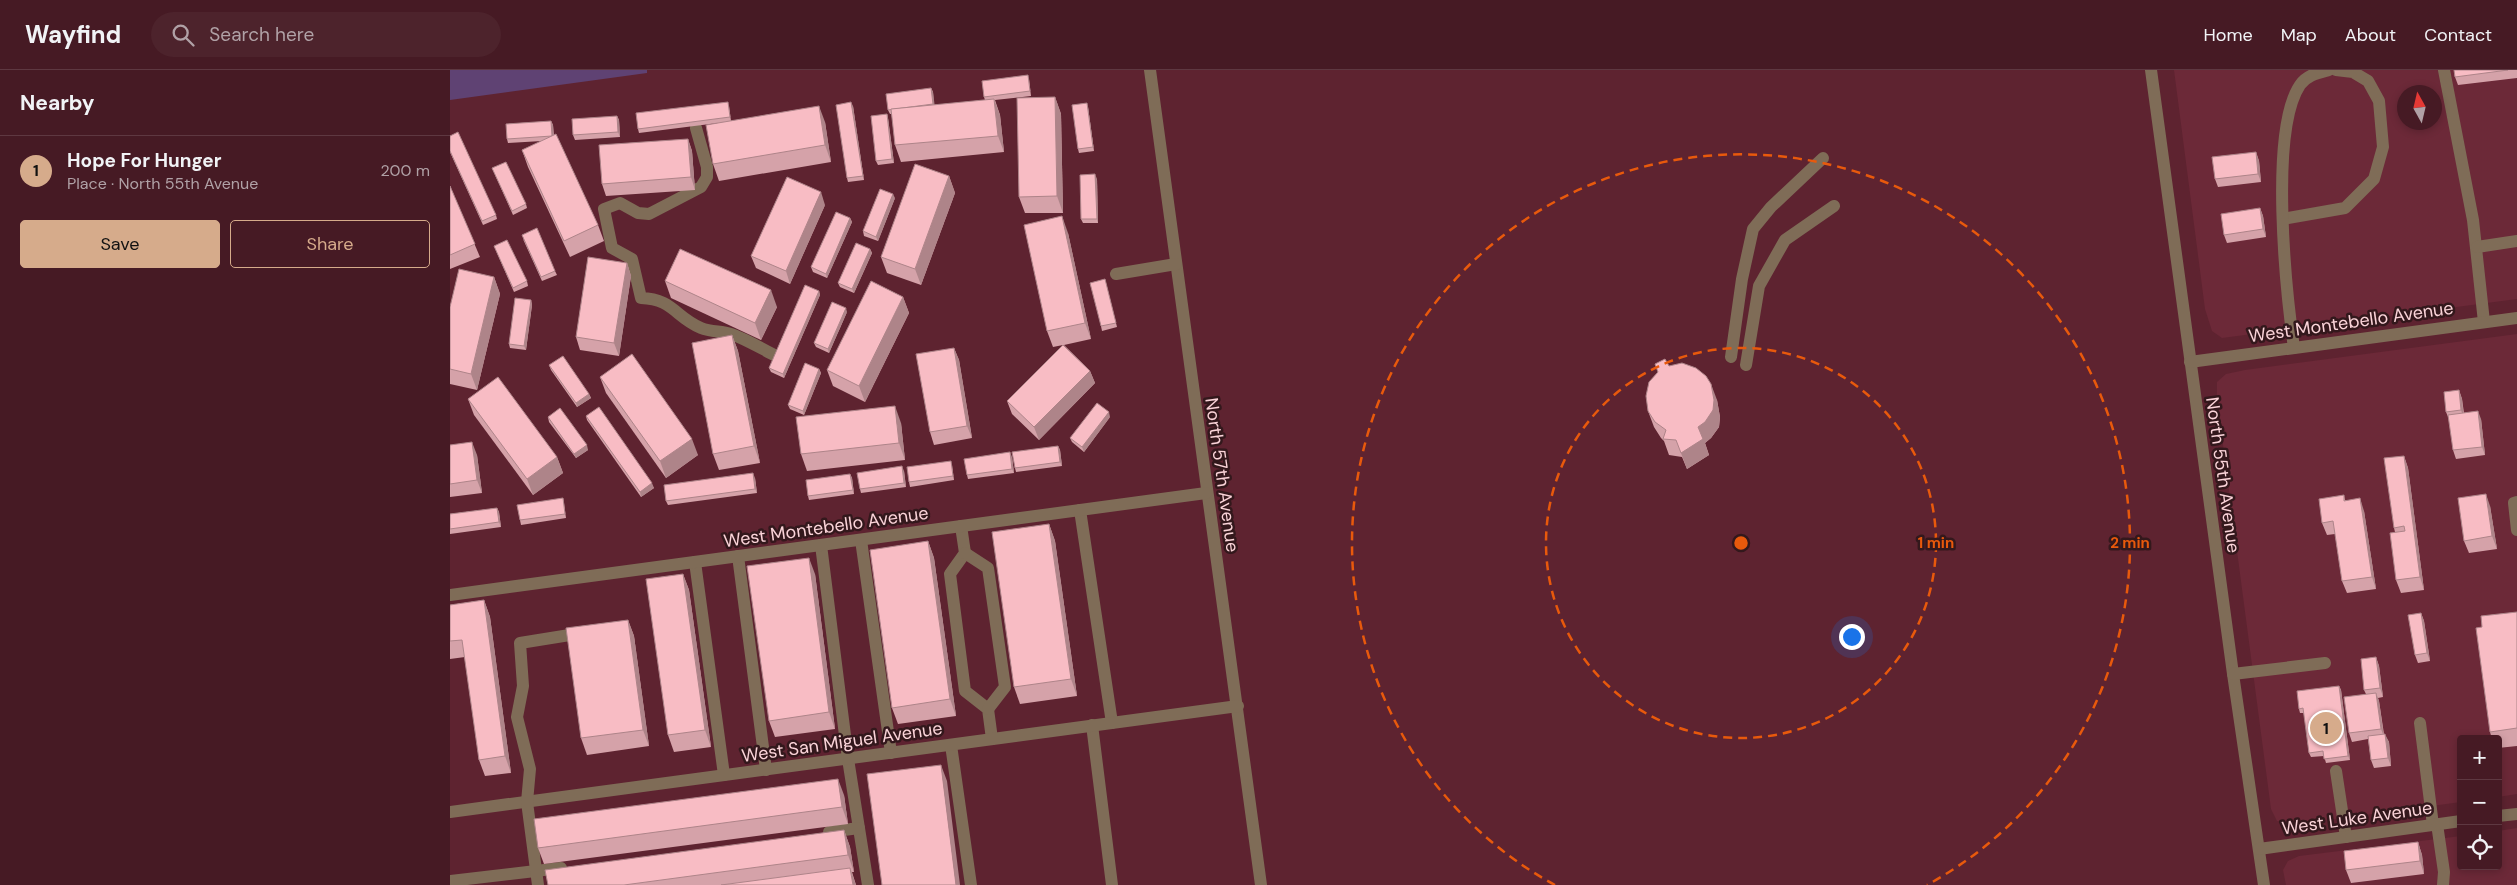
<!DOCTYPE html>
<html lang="en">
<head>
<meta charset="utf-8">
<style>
  body { margin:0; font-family:"DM Sans",sans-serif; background:#4d232c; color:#f1f3f6 }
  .controls { position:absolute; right:15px; bottom:15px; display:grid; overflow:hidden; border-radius:5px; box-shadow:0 2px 8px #0003 }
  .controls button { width:45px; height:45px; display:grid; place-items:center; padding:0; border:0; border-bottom:1px solid #5e3841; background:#461a24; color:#f1f3f6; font:25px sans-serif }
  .compass { position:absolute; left:1947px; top:15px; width:45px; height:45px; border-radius:50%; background:#461a24; box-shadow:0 2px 8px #0003; rotate:352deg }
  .you { position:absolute; left:1401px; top:566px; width:18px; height:18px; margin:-12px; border:4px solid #fff; border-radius:50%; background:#1a73e8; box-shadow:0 0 0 8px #1a73e833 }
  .badge { display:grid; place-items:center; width:32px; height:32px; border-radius:50%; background:#d6ab8b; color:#111; font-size:16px; font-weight:700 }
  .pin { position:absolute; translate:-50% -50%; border:2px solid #fff; box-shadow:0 1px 5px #0006 }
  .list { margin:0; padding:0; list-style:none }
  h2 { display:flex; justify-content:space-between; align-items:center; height:65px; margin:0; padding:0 20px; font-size:21px }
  h2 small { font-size:16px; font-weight:400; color:#b0a1a6 }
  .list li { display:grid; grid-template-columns:32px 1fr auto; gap:15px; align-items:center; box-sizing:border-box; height:70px; padding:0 20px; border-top:1px solid #5e3841 }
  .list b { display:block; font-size:19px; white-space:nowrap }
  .list p { margin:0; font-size:16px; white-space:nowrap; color:#b0a1a6 }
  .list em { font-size:16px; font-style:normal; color:#b0a1a6 }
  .actions { display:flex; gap:10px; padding:15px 20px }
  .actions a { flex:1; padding:11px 0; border:1px solid #d6ab8b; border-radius:5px; text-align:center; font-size:18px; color:#d6ab8b }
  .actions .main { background:#d6ab8b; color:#111 }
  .icon { flex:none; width:28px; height:28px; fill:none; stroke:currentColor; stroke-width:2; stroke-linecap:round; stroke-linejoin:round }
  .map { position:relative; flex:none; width:2067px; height:815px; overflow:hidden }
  header { display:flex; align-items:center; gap:30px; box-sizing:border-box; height:70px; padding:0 25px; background:#461a24; border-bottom:1px solid #5e3841 }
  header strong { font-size:24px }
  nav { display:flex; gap:28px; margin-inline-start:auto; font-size:18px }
  .search { width:350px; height:45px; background:#4d232c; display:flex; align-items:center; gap:12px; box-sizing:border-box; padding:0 18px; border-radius:28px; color:#b0a1a6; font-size:19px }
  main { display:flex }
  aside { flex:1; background:#461a24 }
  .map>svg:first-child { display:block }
  .built { fill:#6c2938; fill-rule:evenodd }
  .green { fill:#5f4273 }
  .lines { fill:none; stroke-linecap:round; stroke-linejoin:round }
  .minor { stroke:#7f6c57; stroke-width:12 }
  .wall { fill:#d5a2a9 }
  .shaded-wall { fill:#ae8489 }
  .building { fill:#f8bcc4; stroke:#ae8489 }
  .ring { fill:none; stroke:#e8590c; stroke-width:2.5; stroke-dasharray:9 6 }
  .labels { text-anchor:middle; stroke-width:5; stroke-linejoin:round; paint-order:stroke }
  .street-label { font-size:18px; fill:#fbd4d9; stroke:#33181c }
  .centre { fill:#e8590c; stroke:#33181c; stroke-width:2.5 }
  .ring-label { font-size:15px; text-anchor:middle; font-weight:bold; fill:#e8590c; stroke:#33181c; stroke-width:5; stroke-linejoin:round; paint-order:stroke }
</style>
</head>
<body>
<header>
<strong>Wayfind</strong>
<div class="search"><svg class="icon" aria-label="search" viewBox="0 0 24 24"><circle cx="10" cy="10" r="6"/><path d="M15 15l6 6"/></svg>Search here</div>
<nav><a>Home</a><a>Map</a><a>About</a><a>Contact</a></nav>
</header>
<main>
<aside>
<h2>Nearby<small></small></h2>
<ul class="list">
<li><span class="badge">1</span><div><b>Hope For Hunger</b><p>Place · North 55th Avenue</p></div><em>200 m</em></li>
</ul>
<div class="actions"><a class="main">Save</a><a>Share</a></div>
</aside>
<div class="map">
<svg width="2067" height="815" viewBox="0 0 2067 815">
  <rect width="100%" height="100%" fill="#5e2330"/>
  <!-- built -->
  <g class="built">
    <path d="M1724,0H2067V229L1772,268L1762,261L1755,239ZM1954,22H1984V52H1954Z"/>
    <polygon points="2067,264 2067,724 2048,727 2048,669 2011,669 2011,732 1855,753 1837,753 1827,751 1821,739 1767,329 1767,312 1776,304 1795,300"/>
    <polygon points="2067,758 2067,815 1836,815 1833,800 1838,791 1849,786 2011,766 2011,796 2048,796 2048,761"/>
  </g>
  <!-- green -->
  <polygon class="green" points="0,0 197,0 197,3 0,30"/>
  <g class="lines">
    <!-- minor -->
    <g class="minor">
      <polyline points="700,0 811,815"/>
      <polyline points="1701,0 1783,604 1814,815"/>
      <polyline points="1994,0 2023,150 2034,252"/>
      <path d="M246,58L257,97V107L251,117L199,144L188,143L170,133L154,139L162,178L182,189L191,228C223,229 225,247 251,258C261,262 271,261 281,264C296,269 312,279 326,286"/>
      <polyline points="1833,149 1895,138 1924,109 1933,77 1929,31 1918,11 1903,2 1886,0"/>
      <polyline points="2027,177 2067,171"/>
      <polyline points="666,204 726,194"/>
      <path d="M1844,278C1836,221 1819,61 1850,15C1857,5 1868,3 1879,0"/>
      <polyline points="1281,287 1292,209 1303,159 1321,137 1373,88"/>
      <polyline points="1740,292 2067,248"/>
      <polyline points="1296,295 1309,216 1335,170 1384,136"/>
      <polyline points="2067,432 2064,433 2067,460"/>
      <polyline points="630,440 662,653"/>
      <polyline points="511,456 515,483 500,504 515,621 538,639 542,669"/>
      <polyline points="411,470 441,683"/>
      <polyline points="371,475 398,689 418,815"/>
      <polyline points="515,483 538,498 555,617 538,639"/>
      <polyline points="288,486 316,700"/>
      <polyline points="245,492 274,705"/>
      <polyline points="0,525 756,423"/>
      <polyline points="1783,604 1875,593"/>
      <polyline points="1970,653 1983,755"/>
      <polyline points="642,655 662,815"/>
      <polyline points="501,675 521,815"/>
      <polyline points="1886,701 1896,767"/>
      <polyline points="0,742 788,636"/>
      <polyline points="2048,746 2067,744"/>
      <polyline points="1987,754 1994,802 1993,815"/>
      <polyline points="379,762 409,758"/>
      <polyline points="1809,779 2011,751"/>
      <polyline points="0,811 111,798"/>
      <polyline points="88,815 77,732 80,699 67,647 73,616 70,573 132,563"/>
    </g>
  </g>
  <!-- wall -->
  <g class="wall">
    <polygon points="2004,0 2067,0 2067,8 2008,15 2005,7"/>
    <polygon points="579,9 581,26 545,30 550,45 554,82 451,92 445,75 442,44 440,44 438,40 481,18 483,22 484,35 535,30 534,27"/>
    <polygon points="605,27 611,44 613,143 575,143 569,127"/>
    <polygon points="279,36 281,51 375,52 381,92 269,111 263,94 268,53 189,63 188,59"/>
    <polygon points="403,36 414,110 398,112 397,108"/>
    <polygon points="638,37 644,81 629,83 628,79"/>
    <polygon points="437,44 438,48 444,93 428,95 426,91"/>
    <polygon points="167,46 169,50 170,67 125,70 123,65"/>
    <polygon points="101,51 103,55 104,66 148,155 154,171 120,187 78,97 72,80 92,71 58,73 57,69"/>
    <polygon points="238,69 242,81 245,120 156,126 152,114"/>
    <polygon points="0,82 46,145 47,149 33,155"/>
    <polygon points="1806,82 1809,91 1811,112 1768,117 1765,109"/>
    <polygon points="42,98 76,134 77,138 63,145"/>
    <polygon points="499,106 505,123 471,215 437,203 431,187"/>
    <polygon points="647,109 648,153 633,153 631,149"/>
    <polygon points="0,116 30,187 0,199"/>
    <polygon points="445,128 428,171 414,166 413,161"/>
    <polygon points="375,135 340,214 306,198 301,186"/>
    <polygon points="1810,138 1813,146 1816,167 1777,173 1774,165"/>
    <polygon points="400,148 402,152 377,208 363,202 361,197"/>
    <polygon points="618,163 641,269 614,275 640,301 645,313 589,370 562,344 557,331 613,275 603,277 597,261"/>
    <polygon points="73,169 105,201 107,205 92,211"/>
    <polygon points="44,176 77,211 78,216 64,222"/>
    <polygon points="420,179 422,183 404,223 390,217 388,213"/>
    <polygon points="177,193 181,206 169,286 130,280 126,267"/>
    <polygon points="44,207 50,224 27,320 0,314 0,237"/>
    <polygon points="655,209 667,257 652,261 651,256"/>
    <polygon points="215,211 327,237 311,270 221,228"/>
    <polygon points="369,221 370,225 334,308 321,302 319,298"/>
    <polygon points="453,227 459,243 415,332 383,316 377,300"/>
    <polygon points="81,230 82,235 76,280 60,278 59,274"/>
    <polygon points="397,242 379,283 366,277 364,273"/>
    <polygon points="282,265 288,281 310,393 269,400 263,384"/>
    <polygon points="504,278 509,290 522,368 484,375 480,362"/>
    <polygon points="1205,294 1219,296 1267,330 1270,347 1269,357 1261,368 1255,373 1259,385 1237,399 1232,387 1219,385 1214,371 1211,368 1204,357 1198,341 1208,302"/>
    <polygon points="99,295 139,324 141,328 127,337 101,300"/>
    <polygon points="369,299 371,303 354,345 340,339 338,335"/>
    <polygon points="150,307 248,385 216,408 156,323"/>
    <polygon points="2009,320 2012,329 2014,343 2031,349 2035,385 2006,389 2003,380 1999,349 1996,342"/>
    <polygon points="18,329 107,387 113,403 83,425 24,345"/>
    <polygon points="136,346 204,418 191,427 137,350"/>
    <polygon points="98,347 138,380 126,388 99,352"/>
    <polygon points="660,347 634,382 622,372 620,368"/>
    <polygon points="451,353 455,390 357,401 351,384"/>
    <polygon points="0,375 27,385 32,423 0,427"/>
    <polygon points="608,376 610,380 612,396 566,402 565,398"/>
    <polygon points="1954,386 1958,398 1974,520 1951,523 1946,510 1945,462 1944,458"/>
    <polygon points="562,387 564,403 518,409 517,405"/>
    <polygon points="502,395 504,410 460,417 459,412"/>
    <polygon points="454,401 456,417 411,423 410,419"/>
    <polygon points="400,404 402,408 404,424 359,430 358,426"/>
    <polygon points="305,408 307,423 218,435 216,431"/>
    <polygon points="1894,425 1895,430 1914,441 1926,519 1897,523 1892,511 1885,464 1877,465 1872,453"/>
    <polygon points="113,428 114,433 116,448 71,455 70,450"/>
    <polygon points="2040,436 2047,479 2019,483 2014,471"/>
    <polygon points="47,438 49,442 51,457 0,464 0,444"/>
    <polygon points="599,454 605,471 627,626 570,634 564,617"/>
    <polygon points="478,471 484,488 506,646 448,654 442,638"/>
    <polygon points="233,504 239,520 261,677 224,682 218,665"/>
    <polygon points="365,504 385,659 325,667 319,651"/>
    <polygon points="34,530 40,547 61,703 35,706 29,690 15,587 0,589 0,535"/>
    <polygon points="2067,542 2067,676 2048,678 2048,669 2042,669 2040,662 2032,557"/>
    <polygon points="1971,543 1974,551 1980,591 1968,593 1965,585"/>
    <polygon points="178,550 184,566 199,676 137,685 131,668"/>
    <polygon points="1926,587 1929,596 1933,627 1928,628 1929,631 1934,664 1939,672 1941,696 1924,698 1921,690 1918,669 1902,672 1899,663 1916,624 1914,620"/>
    <polygon points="1889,616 1891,620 1900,690 1876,693 1874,686 1861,687 1859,683 1854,643 1850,643 1849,639"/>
    <polygon points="394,725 398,754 94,794 88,778"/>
    <polygon points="394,760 400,777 404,802 402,802 406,815 98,815"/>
    <polygon points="1968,772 1972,785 1974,804 1901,813 1896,800"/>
  </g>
  <!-- shaded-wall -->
  <g class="shaded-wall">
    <polygon points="481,18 483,22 485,38 483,34"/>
    <polygon points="605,27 611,44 613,143 607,126"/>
    <polygon points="544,29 550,45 554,82 548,66"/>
    <polygon points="401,32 403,36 414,110 413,106"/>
    <polygon points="637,33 638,37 644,81 643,77"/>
    <polygon points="369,36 375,52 381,92 375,75"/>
    <polygon points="437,44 438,48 444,93 442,89"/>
    <polygon points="167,46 169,50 170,67 168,62"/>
    <polygon points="101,51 103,55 104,71 102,66"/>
    <polygon points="238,69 242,81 245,120 241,107"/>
    <polygon points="1806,82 1809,91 1811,112 1808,104"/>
    <polygon points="645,104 647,109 648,153 647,149"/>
    <polygon points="499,106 505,123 471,215 465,199"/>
    <polygon points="371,122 375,135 340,214 336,201"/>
    <polygon points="443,124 445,128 428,171 426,167"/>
    <polygon points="1810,138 1813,146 1816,167 1813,159"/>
    <polygon points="612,146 618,163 641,269 635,253"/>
    <polygon points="400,148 402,152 377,208 376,204"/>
    <polygon points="420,179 422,183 404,223 402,219"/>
    <polygon points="177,193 181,206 169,286 164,273"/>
    <polygon points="44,207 50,224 27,320 21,304"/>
    <polygon points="321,220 327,237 311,270 305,253"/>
    <polygon points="369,221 370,225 334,308 333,304"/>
    <polygon points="453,227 459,243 415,332 409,316"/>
    <polygon points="81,230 82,235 76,280 74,276"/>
    <polygon points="396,238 397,242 379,283 378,279"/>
    <polygon points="282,265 288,281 310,393 304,376"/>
    <polygon points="504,278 509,290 522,368 517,356"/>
    <polygon points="369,299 371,303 354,345 353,341"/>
    <polygon points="640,301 645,313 589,370 584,357"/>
    <polygon points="1261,314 1267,330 1270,347 1269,357 1261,368 1255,373 1259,385 1237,399 1231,383 1248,357"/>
    <polygon points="2009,320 2012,329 2014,349 2011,340"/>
    <polygon points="139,324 141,328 127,337 126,333"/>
    <polygon points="445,336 451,353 455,390 449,373"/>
    <polygon points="2028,341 2031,349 2035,385 2032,377"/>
    <polygon points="659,342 660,347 634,382 632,377"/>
    <polygon points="242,369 248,385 216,408 210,391"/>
    <polygon points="22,372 27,385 32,423 27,410"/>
    <polygon points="137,375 138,380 126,388 124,384"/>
    <polygon points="608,376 610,380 612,396 610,392"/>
    <polygon points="560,382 562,387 564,403 562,399"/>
    <polygon points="1954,386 1958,398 1974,520 1970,507"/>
    <polygon points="107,387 113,403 83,425 77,409"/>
    <polygon points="452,396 454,401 456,417 454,413"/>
    <polygon points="303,403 305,408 307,423 305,419"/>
    <polygon points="400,404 402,408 404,424 403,420"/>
    <polygon points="202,413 204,418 191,427 190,422"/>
    <polygon points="2036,424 2040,436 2047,479 2042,466"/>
    <polygon points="1910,428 1914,441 1926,519 1922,507"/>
    <polygon points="47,438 49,442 51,457 49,452"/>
    <polygon points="599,454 605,471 627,626 621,609"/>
    <polygon points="478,471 484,488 506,646 500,629"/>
    <polygon points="359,488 365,504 385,659 379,642"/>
    <polygon points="233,504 239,520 261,677 255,660"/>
    <polygon points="34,530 40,547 61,703 55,686"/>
    <polygon points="1971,543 1974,551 1980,591 1977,583"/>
    <polygon points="178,550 184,566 199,676 193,660"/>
    <polygon points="1926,587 1929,596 1933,627 1930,618"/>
    <polygon points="1889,616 1891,620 1900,690 1898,686"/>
    <polygon points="1926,623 1929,631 1934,667 1931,659"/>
    <polygon points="1935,664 1939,672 1941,696 1938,688"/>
    <polygon points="491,695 497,711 510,815 506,815"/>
    <polygon points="388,709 394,725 398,754 392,737"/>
    <polygon points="394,760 400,777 404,802 398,785"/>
    <polygon points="1968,772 1972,785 1974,804 1970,791"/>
    <polygon points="400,798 406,815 403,815"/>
  </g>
  <!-- building -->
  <g class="building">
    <polygon points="2004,0 2058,0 2005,7"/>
    <polygon points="578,5 580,21 534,27 532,11"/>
    <polygon points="481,18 483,34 438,40 436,24"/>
    <polygon points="605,27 607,126 569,127 567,28"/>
    <polygon points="544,29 548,66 445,75 441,39"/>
    <polygon points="278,32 280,47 188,59 186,43"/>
    <polygon points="401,32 413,106 397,108 386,35"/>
    <polygon points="637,33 643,77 628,79 622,35"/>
    <polygon points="369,36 375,75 263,94 256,55"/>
    <polygon points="437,44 442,89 426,91 421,46"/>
    <polygon points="167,46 168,62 123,65 122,49"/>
    <polygon points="101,51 102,66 57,69 56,54"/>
    <polygon points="8,62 46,145 32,151 0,81 0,66"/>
    <polygon points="106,64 148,155 114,171 72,80"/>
    <polygon points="238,69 241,107 152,114 149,75"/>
    <polygon points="1806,82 1808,104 1765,109 1762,87"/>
    <polygon points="56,92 76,134 62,141 42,98"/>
    <polygon points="465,94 499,106 465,199 431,187"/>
    <polygon points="645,104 647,149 631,149 630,105"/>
    <polygon points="337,107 371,122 336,201 301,186"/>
    <polygon points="0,116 25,174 0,185"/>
    <polygon points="430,119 443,124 426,167 413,161"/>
    <polygon points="1810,138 1813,159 1774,165 1771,144"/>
    <polygon points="386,142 400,148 376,204 361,197"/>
    <polygon points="612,146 635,253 597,261 574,155"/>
    <polygon points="87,158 105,201 91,207 72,165"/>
    <polygon points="57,170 77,211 63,218 44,176"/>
    <polygon points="406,173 420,179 402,219 388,213"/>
    <polygon points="230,179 321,220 305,253 215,211"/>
    <polygon points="138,187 177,193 164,273 126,267"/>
    <polygon points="9,199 44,207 21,304 0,299 0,237"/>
    <polygon points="655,209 666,253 651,256 640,213"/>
    <polygon points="421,211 453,227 409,316 377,300"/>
    <polygon points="355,215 369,221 333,304 319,298"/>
    <polygon points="65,228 81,230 74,276 59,274"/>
    <polygon points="382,232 396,238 378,279 364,273"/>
    <polygon points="282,265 304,376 263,384 242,273"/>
    <polygon points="613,275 640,301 584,357 557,331"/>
    <polygon points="504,278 517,356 480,362 466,284"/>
    <polygon points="182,284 242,369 210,391 150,307"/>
    <polygon points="113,286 139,324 126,333 99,295"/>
    <polygon points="1215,289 1219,296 1232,293 1246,298 1256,306 1261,314 1264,330 1263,340 1255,352 1248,357 1253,369 1231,383 1226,370 1213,369 1216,360 1205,352 1198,341 1196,326 1199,312 1208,302 1205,294"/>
    <polygon points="355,293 369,299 353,341 338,335"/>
    <polygon points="48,307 107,387 77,409 18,329"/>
    <polygon points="2009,320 2011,340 1996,342 1994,322"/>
    <polygon points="647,333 659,342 632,377 620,368"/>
    <polygon points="445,336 449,373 351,384 346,347"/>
    <polygon points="149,337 202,413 190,422 136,346"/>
    <polygon points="110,338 137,375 124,384 98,347"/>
    <polygon points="2028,341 2032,377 2003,380 1998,345"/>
    <polygon points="22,372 27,410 0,414 0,375"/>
    <polygon points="608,376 610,392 565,398 562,382"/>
    <polygon points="560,382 562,399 517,405 514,389"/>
    <polygon points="1954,386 1970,507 1946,510 1940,463 1955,461 1954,456 1944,458 1934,388"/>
    <polygon points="501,391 503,406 459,412 457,397"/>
    <polygon points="452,396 454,413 410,419 407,403"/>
    <polygon points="303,403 305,419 216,431 214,415"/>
    <polygon points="400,404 403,420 358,426 356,410"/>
    <polygon points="2036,424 2042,466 2014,471 2008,428"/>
    <polygon points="1894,425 1894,431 1910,428 1922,507 1892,511 1883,451 1872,453 1869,429"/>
    <polygon points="113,428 115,444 70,450 67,435"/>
    <polygon points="47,438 49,452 0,459 0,444"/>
    <polygon points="599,454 621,609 564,617 542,462"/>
    <polygon points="478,471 500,629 442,638 420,480"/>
    <polygon points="359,488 379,642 319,651 297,496"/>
    <polygon points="233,504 255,660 218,665 196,509"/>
    <polygon points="34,530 55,686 29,690 12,570 0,571 0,535"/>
    <polygon points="2067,542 2067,658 2040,662 2026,558 2032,557 2031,546"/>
    <polygon points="1971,543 1977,583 1965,585 1958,545"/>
    <polygon points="178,550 193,660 131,668 116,558"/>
    <polygon points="1926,587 1930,618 1914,620 1911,589"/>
    <polygon points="1889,616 1898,686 1874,689 1873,681 1859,683 1853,638 1849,639 1847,621"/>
    <polygon points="1926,623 1931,659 1899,663 1894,627"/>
    <polygon points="1935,664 1938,688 1921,690 1918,666"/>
    <polygon points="491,695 506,815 432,815 417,704"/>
    <polygon points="388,709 392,737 88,778 84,749"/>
    <polygon points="394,760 398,785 174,815 98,815 95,800"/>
    <polygon points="1968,772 1970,791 1896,800 1894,781"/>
    <polygon points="400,798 403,815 271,815"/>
  </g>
  <!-- distance rings -->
  <g class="ring">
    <circle cx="1291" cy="473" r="195"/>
    <path d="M1105 815A389 389 0 1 1 1477 815"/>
  </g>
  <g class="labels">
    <!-- street labels -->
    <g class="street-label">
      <text transform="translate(1901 252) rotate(-8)" y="6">West Montebello Avenue</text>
      <text transform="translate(772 405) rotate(82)" y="6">North 57th Avenue</text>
      <text transform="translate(1773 405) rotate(82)" y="6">North 55th Avenue</text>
      <text transform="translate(376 457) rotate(-8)" y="6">West Montebello Avenue</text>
      <text transform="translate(392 672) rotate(-8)" y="6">West San Miguel Avenue</text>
      <text transform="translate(1907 748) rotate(-8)" y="6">West Luke Avenue</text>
    </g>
  </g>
  <circle cx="1291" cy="473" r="8" class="centre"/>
  <g class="ring-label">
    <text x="1486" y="478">1 min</text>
    <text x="1680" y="478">2 min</text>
  </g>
</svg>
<div class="controls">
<button>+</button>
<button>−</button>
<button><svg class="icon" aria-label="locate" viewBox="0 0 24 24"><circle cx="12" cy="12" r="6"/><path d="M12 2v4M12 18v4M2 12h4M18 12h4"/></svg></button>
</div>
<svg class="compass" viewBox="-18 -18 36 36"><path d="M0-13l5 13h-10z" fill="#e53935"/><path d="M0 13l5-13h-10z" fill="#b0a1a6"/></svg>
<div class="you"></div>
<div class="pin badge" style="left:1876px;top:658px">1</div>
</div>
</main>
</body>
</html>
